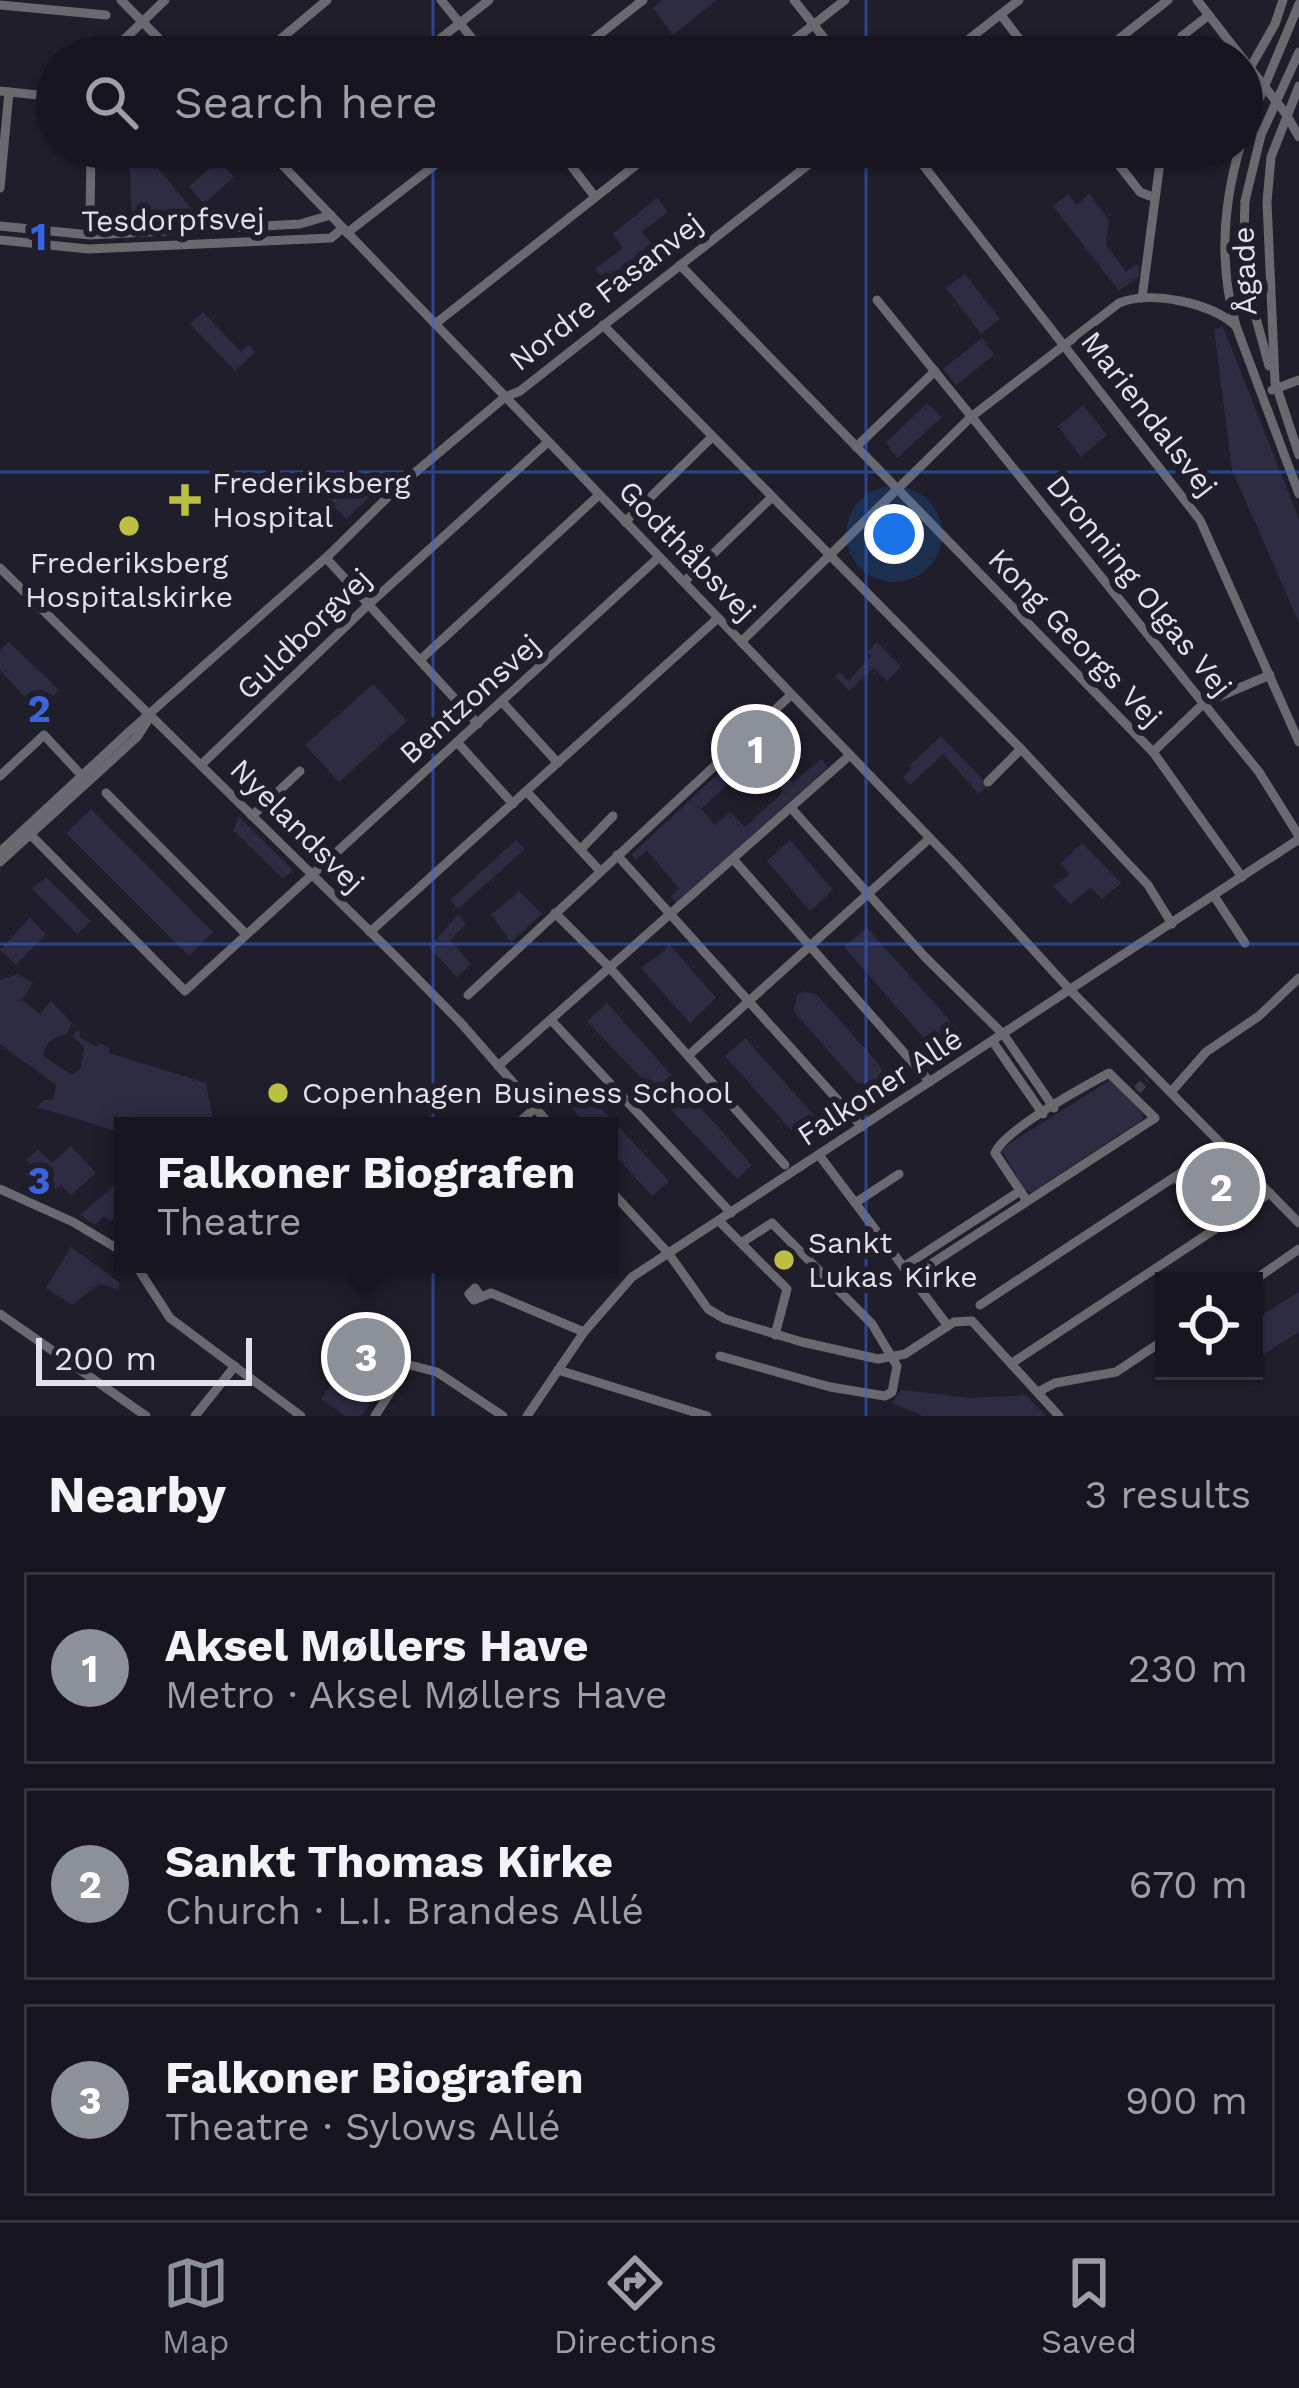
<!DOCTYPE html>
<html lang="en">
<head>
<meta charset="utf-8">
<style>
  body { margin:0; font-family:"Work Sans",sans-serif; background:#24232d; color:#f1f3f6 }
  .controls { position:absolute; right:36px; bottom:36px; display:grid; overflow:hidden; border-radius:0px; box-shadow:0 3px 9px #0004 }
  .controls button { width:108px; height:108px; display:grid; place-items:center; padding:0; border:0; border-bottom:3px solid #36353e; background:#171620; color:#f1f3f6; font:60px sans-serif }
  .scale { position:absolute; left:36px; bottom:30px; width:216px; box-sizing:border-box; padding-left:12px; border:6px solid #e1e1e9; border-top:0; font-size:33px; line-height:42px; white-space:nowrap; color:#e1e1e9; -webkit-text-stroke:9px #1f1e2a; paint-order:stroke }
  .you { position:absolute; left:894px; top:534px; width:42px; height:42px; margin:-30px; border:9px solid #fff; border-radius:50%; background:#1a73e8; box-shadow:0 0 0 18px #1a73e833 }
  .badge { display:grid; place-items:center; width:78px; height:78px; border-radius:50%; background:#8c9099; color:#fff; font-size:39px; font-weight:700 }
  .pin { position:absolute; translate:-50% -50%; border:6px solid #fff; box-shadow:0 3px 12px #0006 }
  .popup { position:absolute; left:114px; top:1117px; width:504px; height:156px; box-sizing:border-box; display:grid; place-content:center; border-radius:0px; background:#171620; filter:drop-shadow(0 3px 9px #0005); font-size:39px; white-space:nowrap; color:#9e9fa5 }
  .popup b { font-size:45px; color:#f1f3f6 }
  .popup::after { content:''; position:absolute; left:50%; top:100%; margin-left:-24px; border:24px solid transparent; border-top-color:#171620 }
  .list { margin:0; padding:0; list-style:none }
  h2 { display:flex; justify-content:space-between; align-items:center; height:156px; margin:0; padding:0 48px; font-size:51px }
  h2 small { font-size:39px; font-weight:400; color:#9e9fa5 }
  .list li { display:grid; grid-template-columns:78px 1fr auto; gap:36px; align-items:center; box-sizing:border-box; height:192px; margin:0 24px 24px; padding:0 24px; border:3px solid #36353e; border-radius:0px }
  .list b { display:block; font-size:45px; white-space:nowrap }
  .list p { margin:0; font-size:39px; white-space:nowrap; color:#9e9fa5 }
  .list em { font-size:39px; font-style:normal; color:#9e9fa5 }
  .icon { flex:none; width:66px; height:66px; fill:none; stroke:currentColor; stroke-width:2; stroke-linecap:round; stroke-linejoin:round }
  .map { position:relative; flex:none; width:1299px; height:1416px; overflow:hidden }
  .search { position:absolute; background:#171620; box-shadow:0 3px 9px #0004; left:36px; right:36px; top:36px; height:132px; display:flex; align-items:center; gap:30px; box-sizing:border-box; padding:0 42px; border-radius:66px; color:#9e9fa5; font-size:45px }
  .sheet { height:804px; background:#171620 }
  nav { display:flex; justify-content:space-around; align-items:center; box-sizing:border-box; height:168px; border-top:3px solid #36353e; background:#171620; font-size:33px; color:#9e9fa5 }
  nav a { display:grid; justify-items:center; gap:6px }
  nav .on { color:#8c9099 }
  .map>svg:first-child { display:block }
  .green { fill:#2d2c43 }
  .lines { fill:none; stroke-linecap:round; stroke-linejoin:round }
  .minor-tunnel { stroke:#3c3b47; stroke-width:9; stroke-dasharray:9 4.5; stroke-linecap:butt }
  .minor { stroke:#69696f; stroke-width:9 }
  .minor-bridge { stroke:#69696f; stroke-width:9 }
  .grid { fill:none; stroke:#3a64db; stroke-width:3; stroke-opacity:0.55 }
  .poi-dot { fill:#bbc044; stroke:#1f1e2a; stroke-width:4.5 }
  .labels { text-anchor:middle; stroke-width:12; stroke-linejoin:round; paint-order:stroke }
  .street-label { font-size:30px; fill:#e1e1e9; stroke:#1f1e2a }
  .poi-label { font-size:30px; fill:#e1e1e9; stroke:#1f1e2a; text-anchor:start }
  .grid-label { font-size:39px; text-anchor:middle; font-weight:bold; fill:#3a64db; stroke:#1f1e2a; stroke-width:12; stroke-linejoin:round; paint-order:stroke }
</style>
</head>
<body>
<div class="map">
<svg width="1299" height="1416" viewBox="0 0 1299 1416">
  <rect width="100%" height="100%" fill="#1f1e2a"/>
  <!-- green -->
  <g class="green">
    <polygon points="662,0 717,0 673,35 653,8"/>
    <polygon points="129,147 140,147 202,221 132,224"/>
    <polygon points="218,160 234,177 204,204 189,187"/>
    <polygon points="1068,194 1077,205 1089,194 1109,220 1106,245 1126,272 1137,264 1139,268 1139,276 1119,291 1053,206"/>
    <polygon points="657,198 668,212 642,232 654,246 621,271 632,287 618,298 595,269 623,248 613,234"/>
    <polygon points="965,274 1000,319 981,334 946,288"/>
    <polygon points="203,312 241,352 249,345 255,352 235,371 190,324"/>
    <polygon points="1223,327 1299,519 1299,623 1232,470 1214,329"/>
    <polygon points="982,338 994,355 956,385 943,369"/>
    <polygon points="927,403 942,417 897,458 886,443"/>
    <polygon points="1083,405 1107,435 1081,457 1058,426"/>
    <polygon points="356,474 370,489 385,476 388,480 346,519 328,500"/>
    <polygon points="9,642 59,690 38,711 0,670 0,650"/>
    <polygon points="877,642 901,667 887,681 874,668 849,691 835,676 839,672 849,681 871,656 867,652"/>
    <polygon points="373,684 407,721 339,782 305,745"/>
    <polygon points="769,726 778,735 768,745 767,767 747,766 701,809 715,825 730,812 745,827 781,794 782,780 795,781 821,759 828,767 676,903 671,897 679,888 647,851 635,860 632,854"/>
    <polygon points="941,736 988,785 979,794 943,754 910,785 903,777 911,769 910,765"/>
    <polygon points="91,809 213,932 189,956 66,833"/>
    <polygon points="238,816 293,870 283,879 234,831"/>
    <polygon points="516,840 525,849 458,909 450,900"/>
    <polygon points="790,840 833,890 810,911 767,861"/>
    <polygon points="1082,843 1121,883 1102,899 1091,888 1070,904 1053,886 1070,874 1061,863"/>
    <polygon points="46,877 91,921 77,934 32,889"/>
    <polygon points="519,891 542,914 511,942 491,915"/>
    <polygon points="458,915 466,924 450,940 471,964 457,977 429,947"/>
    <polygon points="30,918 46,934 16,965 0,950"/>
    <polygon points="867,928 961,1033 934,1050 844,947"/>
    <polygon points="668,943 716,998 690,1023 641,968 665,950"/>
    <path d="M18,974L33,983L22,1000L40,1014L51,1001L72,1023L66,1035C53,1036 45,1043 43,1056L72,1075L81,1068L84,1047L72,1036L79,1030L80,1037L96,1047L99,1043L109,1048V1053L206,1083L213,1120L227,1126H123V1133L37,1107L44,1100H53L56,1085L0,1044V980Z"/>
    <polygon points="804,991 817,995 876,1061 882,1069 876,1081 868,1085 856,1082 794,1012 797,995"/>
    <polygon points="607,1003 752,1165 737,1179 587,1021"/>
    <polygon points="745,1038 821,1123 798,1138 725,1056"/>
    <polygon points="1110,1080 1143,1113 1142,1120 1032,1192 1025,1191 1001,1149"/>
    <polygon points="587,1093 669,1181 652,1196 609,1149 609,1126 588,1126 571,1107"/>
    <polygon points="71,1146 96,1173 71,1195 61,1185 54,1190 26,1160 38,1149 52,1163"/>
    <polygon points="123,1178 123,1209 110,1221 104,1216 95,1225 80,1215"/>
    <polygon points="71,1247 120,1283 118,1289 99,1284 72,1305 46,1288"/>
    <polygon points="1299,1292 1299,1332 1254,1360 1254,1320"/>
    <polygon points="334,1381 370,1404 361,1416 345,1416 321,1399"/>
    <polygon points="901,1390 972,1398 1026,1395 1046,1416 923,1416 892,1403"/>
  </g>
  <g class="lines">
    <!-- minor-tunnel -->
    <polyline class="minor-tunnel" points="1137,1090 1147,1080"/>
    <!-- minor -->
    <g class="minor">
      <polyline points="121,0 177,57"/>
      <polyline points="441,0 487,57"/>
      <polyline points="794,0 839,57"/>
      <polyline points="1197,0 1286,114 1299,137"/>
      <polyline points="0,5 106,15"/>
      <polyline points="1001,15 1033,57"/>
      <polyline points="106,57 165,0"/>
      <polyline points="259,57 327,0"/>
      <polyline points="417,57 489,0"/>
      <polyline points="571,57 643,0"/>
      <polyline points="772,57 845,0"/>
      <polyline points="946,57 1019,0"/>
      <polyline points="1096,57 1168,0"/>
      <polyline points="1175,57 1182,36 1209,15"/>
      <polyline points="1250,68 1275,24 1283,0"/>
      <polyline points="1299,86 1271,157 1267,202 1275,382 1299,455"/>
      <polyline points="0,91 57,97"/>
      <polyline points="265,147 954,863 1071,991 1299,1223"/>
      <polyline points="557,147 595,197"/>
      <polyline points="909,147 1200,520 1299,742"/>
      <polyline points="1105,147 1140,192 1155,198"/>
      <path d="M1240,147C1223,205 1219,267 1236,326L1299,494"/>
      <polyline points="280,162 300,147"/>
      <polyline points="0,188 9,92"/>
      <polyline points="1245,201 1243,270 1269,366"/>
      <polyline points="90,218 91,147"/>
      <polyline points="0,226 90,235 300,224 331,215"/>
      <polyline points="347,233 458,147"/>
      <polyline points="0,240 88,249 331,238 343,228"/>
      <polyline points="680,265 1153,752 1242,877"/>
      <polyline points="1142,298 1162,147"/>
      <polyline points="877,300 1259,772 1299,836"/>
      <polyline points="435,324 659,147"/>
      <polyline points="603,325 1021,749 1148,885 1172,924"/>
      <polyline points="1272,390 1299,380"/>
      <polyline points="856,447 935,371"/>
      <polyline points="625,522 712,437"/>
      <polyline points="326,558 399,486 505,397 520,391 831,147"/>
      <polyline points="326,558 478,724"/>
      <polyline points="0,568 395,956 461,1023 551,1126"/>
      <polyline points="684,582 772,497"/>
      <path d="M741,642L971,417L1119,303C1151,290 1212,303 1236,326"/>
      <polyline points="420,660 599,495"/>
      <polyline points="503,703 558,763"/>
      <polyline points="457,742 513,804"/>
      <polyline points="1153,752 1204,703 1270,675"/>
      <polyline points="201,765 368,605 548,442"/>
      <polyline points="0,776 44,735 84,778"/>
      <polyline points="988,782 1021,749"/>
      <polyline points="527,792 600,871"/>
      <polyline points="106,793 245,933"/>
      <polyline points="791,808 925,957 1004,1035 1054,1108"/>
      <polyline points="252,816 300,771"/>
      <polyline points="25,829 185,991 659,557"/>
      <polyline points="581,849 613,816"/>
      <polyline points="0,852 131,730 330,554"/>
      <polyline points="617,855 862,1127"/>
      <polyline points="733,859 930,1082"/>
      <polyline points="0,862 137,737 148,720"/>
      <polyline points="1214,896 1245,943"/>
      <polyline points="555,913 610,968 785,1165"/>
      <polyline points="370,932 718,618"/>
      <polyline points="468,995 791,695"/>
      <polyline points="551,1020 731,1213"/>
      <polyline points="993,1042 1043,1114"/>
      <polyline points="689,1055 930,838"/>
      <polyline points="498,1066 850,755"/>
      <polyline points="1171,1092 1206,1052 1259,1016 1299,978"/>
      <polyline points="515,1126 535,1108"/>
      <polyline points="819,1155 948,1326"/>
      <polyline points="1175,1177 1222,1224"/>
      <polyline points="0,1189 73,1222 123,1252"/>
      <polyline points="609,1189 669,1254 708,1309 725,1319 802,1342 878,1359 905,1354 954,1322 972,1321 1059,1416"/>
      <polyline points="855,1203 899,1174"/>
      <polyline points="719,1221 787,1289 775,1335"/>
      <polyline points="135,1264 170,1318 301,1416"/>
      <polyline points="903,1267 1020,1191"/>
      <path d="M911,1277L1155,1118L1109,1073C1083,1087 1005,1129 995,1153L1027,1201"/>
      <polyline points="1253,1281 1299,1249"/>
      <polyline points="480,1295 475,1288 469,1294 474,1300 491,1293 584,1332"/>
      <polyline points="980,1305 1223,1145"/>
      <polyline points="0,1314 146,1416"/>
      <polyline points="720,1356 830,1387 885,1396 892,1392 897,1366 872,1324 772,1223 741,1243"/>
      <polyline points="402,1363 437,1372 503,1416"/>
      <polyline points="1012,1363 1270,1193"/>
      <polyline points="558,1370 707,1416"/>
      <polyline points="1038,1392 1055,1383 1116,1372 1164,1340"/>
      <polyline points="195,1416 235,1366"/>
      <polyline points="375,1416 407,1366"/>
      <polyline points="527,1416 584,1332 632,1277 1299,839"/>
    </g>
    <!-- minor-bridge -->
    <g class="minor-bridge">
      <polyline points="1242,140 1299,4"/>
      <polyline points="1245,201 1261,135 1299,52"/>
    </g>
  </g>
  <!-- grid -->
  <path class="grid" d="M433,0V57M866,0V57M433,147V1416M866,147V1416M0,472H1299M0,944H1299"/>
  <!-- markers -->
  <g class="poi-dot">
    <path d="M179 482h12v12h12v12h-12v12h-12v-12h-12v-12h12z"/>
    <circle cx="129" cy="526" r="12"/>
    <circle cx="278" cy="1093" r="12"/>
    <circle cx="784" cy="1260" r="12"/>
  </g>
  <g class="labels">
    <!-- street labels -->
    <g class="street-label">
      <text transform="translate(173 220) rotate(-1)" y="10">Tesdorpfsvej</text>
      <text transform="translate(1245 271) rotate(-92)" y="10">Ågade</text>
      <text transform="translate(606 292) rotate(-38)" y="10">Nordre Fasanvej</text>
      <text transform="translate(1149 414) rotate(52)" y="10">Mariendalsvej</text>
      <text transform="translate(687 551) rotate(46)" y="10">Godthåbsvej</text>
      <text transform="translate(1139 586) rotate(51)" y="10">Dronning Olgas Vej</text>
      <text transform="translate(304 634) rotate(-44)" y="10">Guldborgvej</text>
      <text transform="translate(1075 638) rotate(46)" y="10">Kong Georgs Vej</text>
      <text transform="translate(470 699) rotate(-42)" y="10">Bentzonsvej</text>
      <text transform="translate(297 826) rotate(45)" y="10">Nyelandsvej</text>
      <text transform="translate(880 1087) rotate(-33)" y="10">Falkoner Allé</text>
    </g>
    <!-- poi labels -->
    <g class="poi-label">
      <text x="212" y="493">Frederiksberg<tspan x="212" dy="34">Hospital</tspan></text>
      <text x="129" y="573" text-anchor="middle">Frederiksberg<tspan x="129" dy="34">Hospitalskirke</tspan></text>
      <text x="302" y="1103">Copenhagen Business School</text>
      <text x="808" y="1253">Sankt<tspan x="808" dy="34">Lukas Kirke</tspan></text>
    </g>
  </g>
  <g class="grid-label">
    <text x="39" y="250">1</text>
    <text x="39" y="722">2</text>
    <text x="39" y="1194">3</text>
  </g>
</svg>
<div class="controls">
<button><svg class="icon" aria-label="locate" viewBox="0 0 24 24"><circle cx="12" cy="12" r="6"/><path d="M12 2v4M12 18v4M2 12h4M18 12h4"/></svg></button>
</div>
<div class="scale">200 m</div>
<div class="you"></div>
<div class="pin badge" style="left:756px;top:749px">1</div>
<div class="pin badge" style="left:1221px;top:1187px">2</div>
<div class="pin badge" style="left:366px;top:1357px">3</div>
<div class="popup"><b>Falkoner Biografen</b>Theatre</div>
<div class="search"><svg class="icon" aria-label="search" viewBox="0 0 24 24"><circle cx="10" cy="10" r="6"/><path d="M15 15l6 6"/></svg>Search here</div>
</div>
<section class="sheet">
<h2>Nearby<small>3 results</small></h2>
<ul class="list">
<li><span class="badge">1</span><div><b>Aksel Møllers Have</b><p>Metro · Aksel Møllers Have</p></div><em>230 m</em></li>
<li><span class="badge">2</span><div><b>Sankt Thomas Kirke</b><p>Church · L.I. Brandes Allé</p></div><em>670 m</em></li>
<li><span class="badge">3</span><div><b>Falkoner Biografen</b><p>Theatre · Sylows Allé</p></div><em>900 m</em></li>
</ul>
</section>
<nav>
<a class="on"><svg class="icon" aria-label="map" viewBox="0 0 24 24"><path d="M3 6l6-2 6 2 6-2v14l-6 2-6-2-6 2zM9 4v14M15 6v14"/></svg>Map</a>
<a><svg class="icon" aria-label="directions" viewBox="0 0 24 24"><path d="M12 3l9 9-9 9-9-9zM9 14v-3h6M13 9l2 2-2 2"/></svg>Directions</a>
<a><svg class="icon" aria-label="saved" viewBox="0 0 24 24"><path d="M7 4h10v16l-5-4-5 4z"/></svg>Saved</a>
</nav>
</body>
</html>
